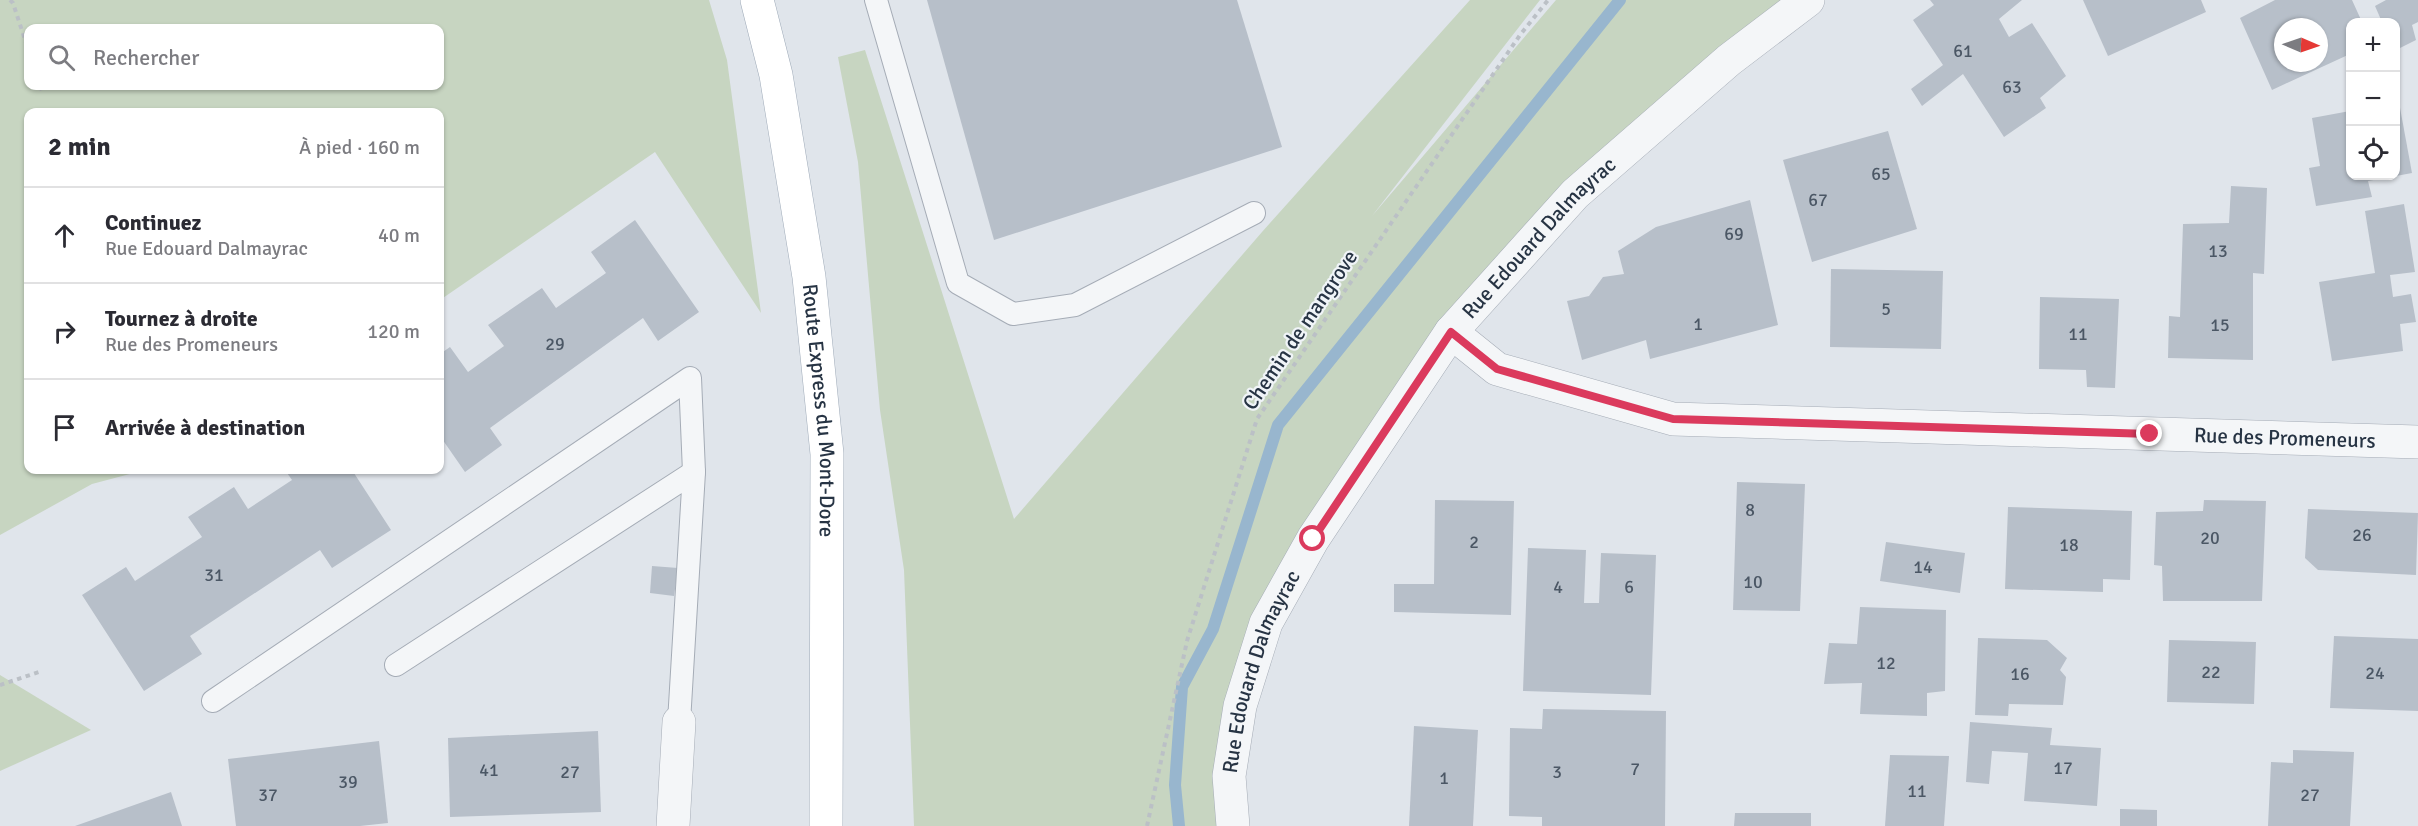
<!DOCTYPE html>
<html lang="fr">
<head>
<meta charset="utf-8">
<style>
  body { margin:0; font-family:Signika,sans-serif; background:#f7f7f7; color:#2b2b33 }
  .controls { position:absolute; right:18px; top:18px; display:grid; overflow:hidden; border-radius:12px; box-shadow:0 2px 4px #0004 }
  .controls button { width:54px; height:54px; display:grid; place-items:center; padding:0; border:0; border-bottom:2px solid #e1e1e2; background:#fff; color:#2b2b33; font:30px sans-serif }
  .compass { position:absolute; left:2274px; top:18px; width:54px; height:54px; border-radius:50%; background:#fff; box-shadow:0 2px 4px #0004; rotate:92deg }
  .stop { position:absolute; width:18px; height:18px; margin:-14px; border:4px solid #db3a5d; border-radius:50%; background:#fff }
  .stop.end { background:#db3a5d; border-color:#fff; box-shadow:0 2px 6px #0008 }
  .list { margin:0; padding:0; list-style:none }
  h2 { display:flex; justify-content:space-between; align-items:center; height:78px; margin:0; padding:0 24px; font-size:26px }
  h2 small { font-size:20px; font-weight:400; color:#7c7c81 }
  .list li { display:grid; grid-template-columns:39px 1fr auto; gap:18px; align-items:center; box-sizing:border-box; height:96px; padding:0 24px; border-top:2px solid #e1e1e2 }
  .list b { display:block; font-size:22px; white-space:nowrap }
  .list p { margin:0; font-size:20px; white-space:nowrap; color:#7c7c81 }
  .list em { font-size:20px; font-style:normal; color:#7c7c81 }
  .icon { flex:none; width:33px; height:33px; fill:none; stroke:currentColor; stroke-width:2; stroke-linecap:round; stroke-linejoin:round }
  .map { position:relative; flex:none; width:2418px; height:826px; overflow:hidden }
  .search { position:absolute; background:#fff; box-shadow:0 2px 4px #0004; left:24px; top:24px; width:420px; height:66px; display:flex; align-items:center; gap:15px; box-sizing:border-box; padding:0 21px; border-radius:12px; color:#7c7c81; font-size:22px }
  .panel { position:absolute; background:#fff; box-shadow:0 2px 4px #0004; left:24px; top:108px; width:420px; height:366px; border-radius:12px }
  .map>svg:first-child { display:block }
  .green { fill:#c7d5c1; fill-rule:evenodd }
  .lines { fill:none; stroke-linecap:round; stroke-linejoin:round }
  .stream { stroke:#98b6ce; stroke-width:12 }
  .building { fill:#b7bfc9; fill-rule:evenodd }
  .service-casing { stroke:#a5acb6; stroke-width:24 }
  .minor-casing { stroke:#a5acb6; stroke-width:34 }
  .primary-casing { stroke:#9eaab8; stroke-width:34 }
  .path { stroke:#bbc0c6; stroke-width:4; stroke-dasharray:4.5 4.5; stroke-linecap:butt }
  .service { stroke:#f4f6f8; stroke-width:22 }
  .minor { stroke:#f4f6f8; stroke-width:33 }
  .primary { stroke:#fff; stroke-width:33 }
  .route { stroke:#db3a5d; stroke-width:8 }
  .labels { text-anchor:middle; stroke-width:4.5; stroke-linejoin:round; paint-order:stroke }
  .number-label { font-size:18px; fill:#4b5765 }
  .street-label { font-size:21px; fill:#273444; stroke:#f0f4f8 }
</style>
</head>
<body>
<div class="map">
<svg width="2418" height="826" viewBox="0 0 2418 826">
  <rect width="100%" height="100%" fill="#e0e5eb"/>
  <!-- green -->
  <g class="green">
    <path d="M0,0H709L727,60L761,313L655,152L440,300V112H28V470H145L92,484L0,535ZM440,28V86H28V28Z"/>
    <polygon points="1470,0 1540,0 1372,216 1556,0 1808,0 1729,60 1451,332 1266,623 1233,826 914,826 904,570 880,410 858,162 838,57 865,50 1014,519 1262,232"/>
    <polygon points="0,675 91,730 0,771"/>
  </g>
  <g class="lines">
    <!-- stream -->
    <polyline class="stream" points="1179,826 1175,785 1182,687 1213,629 1278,425 1620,0"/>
  </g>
  <!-- building -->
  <g class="building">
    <polygon points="927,0 1237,0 1282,147 994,240"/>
    <polygon points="1930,0 2022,0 1999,19 2009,37 2032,23 2066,76 2040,98 2046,108 2004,137 1963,74 1922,106 1911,89 1943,65 1913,20 1934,5"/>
    <polygon points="2083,0 2201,0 2206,12 2108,56"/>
    <path d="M2275,0H2352L2362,22H2350V54L2272,90L2240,18ZM2283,27H2319V63H2283Z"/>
    <polygon points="2386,0 2418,0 2418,22 2412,25 2416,40 2396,50 2396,22 2382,22 2375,6"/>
    <polygon points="2396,86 2412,173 2396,176"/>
    <polygon points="2350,111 2350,176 2390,177 2368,181 2372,197 2316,206 2309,168 2320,166 2312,118"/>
    <polygon points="1888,131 1917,229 1812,262 1783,160"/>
    <polygon points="2231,186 2267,188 2264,274 2253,273 2253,360 2168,358 2169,316 2180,317 2183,224 2229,223"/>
    <polygon points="1750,200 1778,325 1650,359 1646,340 1582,360 1567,301 1589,296 1603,277 1624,274 1618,251 1656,227"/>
    <polygon points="2404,204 2415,272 2390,275 2393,297 2411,294 2416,322 2400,324 2403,351 2332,361 2319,282 2375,273 2365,211"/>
    <polygon points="635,220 699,312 658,341 643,318 490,428 502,445 465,472 440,436 440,354 450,347 468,372 504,346 488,325 542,288 556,308 606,273 591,252"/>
    <polygon points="1831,269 1943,271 1941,349 1830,347"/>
    <polygon points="2040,297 2119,299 2115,388 2087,387 2086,370 2039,369"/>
    <polygon points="285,470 352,470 391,530 332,568 320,550 190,636 202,654 144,691 82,595 126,567 135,581 202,537 188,517 234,487 248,509 292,480"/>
    <polygon points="1737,482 1805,484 1800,611 1733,610"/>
    <polygon points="1435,500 1514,501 1511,615 1394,612 1394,584 1434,584"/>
    <polygon points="2204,500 2266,501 2262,601 2163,601 2162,566 2154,565 2156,512 2203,511"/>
    <polygon points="2008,507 2132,511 2130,580 2103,579 2103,592 2005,589"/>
    <polygon points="2308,509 2418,513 2416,575 2318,570 2305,558"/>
    <polygon points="1886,542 1965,553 1960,593 1880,581"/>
    <polygon points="1528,548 1586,550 1584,603 1599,603 1601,553 1656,555 1651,695 1523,691"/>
    <polygon points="652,566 678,568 674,596 650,593"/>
    <polygon points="1860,607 1946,610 1945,691 1927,693 1927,716 1860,714 1862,683 1824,684 1829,643 1857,644"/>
    <polygon points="2334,636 2418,639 2418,711 2330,708"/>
    <polygon points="1978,638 2047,640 2067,658 2060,670 2066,677 2063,705 2009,704 2008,716 1975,715"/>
    <polygon points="2169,640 2256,642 2254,704 2167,702"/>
    <polygon points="1543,709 1666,711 1665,826 1542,826 1542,817 1509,816 1510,728 1542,729"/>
    <polygon points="1970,722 2052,728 2050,745 2101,748 2097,806 2024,801 2028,753 1992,751 1989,784 1966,782"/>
    <polygon points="1414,726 1478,730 1473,826 1409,826"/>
    <polygon points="598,731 601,812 450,817 448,738"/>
    <polygon points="379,741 388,823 360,826 236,826 228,759"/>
    <polygon points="2293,750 2354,752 2350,826 2268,826 2271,762 2293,763"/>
    <polygon points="1890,755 1949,756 1944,826 1885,826"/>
    <polygon points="171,792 182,826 75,826"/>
    <polygon points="2120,809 2157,810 2157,826 2120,826"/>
    <polygon points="1735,813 1811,813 1811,826 1734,826"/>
  </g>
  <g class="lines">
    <!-- service casing -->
    <g class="service-casing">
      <g id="service">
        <polyline points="876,0 958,283 1013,314 1075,305 1254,213"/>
        <polyline points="396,665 694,472 679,722"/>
        <polyline points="213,701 690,378 694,472"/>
      </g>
    </g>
    <!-- minor casing -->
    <g class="minor-casing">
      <g id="minor">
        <path id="s1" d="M1451,332L1497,369L1673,419L2418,442"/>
        <polyline points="673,826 679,722"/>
        <path id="s2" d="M1233,826L1229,776L1240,706L1266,623L1313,539L1451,332L1575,194L1729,60L1808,0"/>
      </g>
    </g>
    <!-- primary casing -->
    <g class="primary-casing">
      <g id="primary">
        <path id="s3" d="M757,0L776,75L809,277L827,454L826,826"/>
      </g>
    </g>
    <!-- path -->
    <g class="path">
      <polyline points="10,0 13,3 28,49"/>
      <polyline points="40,86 42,91"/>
      <polyline points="0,685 42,671"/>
      <polyline points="1147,826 1187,641 1257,419 1520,35 1548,0"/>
    </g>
    <!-- service -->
    <use href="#service" class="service"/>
    <!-- minor -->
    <use href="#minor" class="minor"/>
    <!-- primary -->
    <use href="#primary" class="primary"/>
  </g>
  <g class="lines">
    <!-- route -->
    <polyline class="route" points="1313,539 1451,332 1497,369 1673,419 2150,434"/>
  </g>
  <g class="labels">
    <!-- number labels -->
    <g class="number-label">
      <text x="1963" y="57">61</text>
      <text x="2012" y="93">63</text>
      <text x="1881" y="180">65</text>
      <text x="1818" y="206">67</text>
      <text x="1734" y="240">69</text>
      <text x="2218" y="257">13</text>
      <text x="1886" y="315">5</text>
      <text x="1698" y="330">1</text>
      <text x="2220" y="331">15</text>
      <text x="2078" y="340">11</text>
      <text x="555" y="350">29</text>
      <text x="1750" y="516">8</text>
      <text x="2362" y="541">26</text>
      <text x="2210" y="544">20</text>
      <text x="1474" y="548">2</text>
      <text x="2069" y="551">18</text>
      <text x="1923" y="573">14</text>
      <text x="214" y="581">31</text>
      <text x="1753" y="588">10</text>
      <text x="1558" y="593">4</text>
      <text x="1629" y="593">6</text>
      <text x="1886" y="669">12</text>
      <text x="2211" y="678">22</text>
      <text x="2375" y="679">24</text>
      <text x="2020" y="680">16</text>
      <text x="2063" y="774">17</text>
      <text x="1635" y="775">7</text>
      <text x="489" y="776">41</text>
      <text x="570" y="778">27</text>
      <text x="1557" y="778">3</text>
      <text x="1444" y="784">1</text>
      <text x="348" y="788">39</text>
      <text x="1917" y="797">11</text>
      <text x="268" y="801">37</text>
      <text x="2310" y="801">27</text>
    </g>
    <!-- street labels -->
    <g class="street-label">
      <text dy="7" stroke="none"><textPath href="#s2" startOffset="682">Rue Edouard Dalmayrac</textPath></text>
      <text transform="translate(1300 330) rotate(-56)" y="7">Chemin de mangrove</text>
      <text dy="7" stroke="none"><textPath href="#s3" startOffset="416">Route Express du Mont-Dore</textPath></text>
      <text dy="7" stroke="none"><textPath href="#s1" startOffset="854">Rue des Promeneurs</textPath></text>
      <text dy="7" stroke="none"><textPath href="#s2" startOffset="160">Rue Edouard Dalmayrac</textPath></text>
    </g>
  </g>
</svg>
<div class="controls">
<button>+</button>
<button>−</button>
<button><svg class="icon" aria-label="locate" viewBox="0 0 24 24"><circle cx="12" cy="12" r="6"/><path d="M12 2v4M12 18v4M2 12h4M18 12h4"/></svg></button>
</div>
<svg class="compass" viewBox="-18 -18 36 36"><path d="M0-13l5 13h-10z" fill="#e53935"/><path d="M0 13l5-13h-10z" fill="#7c7c81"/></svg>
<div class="stop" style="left:1313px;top:539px"></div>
<div class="stop end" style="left:2150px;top:434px"></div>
<div class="search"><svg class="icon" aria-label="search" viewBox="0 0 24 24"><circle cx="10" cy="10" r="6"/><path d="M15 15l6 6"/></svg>Rechercher</div>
<section class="panel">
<h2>2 min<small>À pied · 160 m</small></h2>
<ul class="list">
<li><svg class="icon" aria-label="ahead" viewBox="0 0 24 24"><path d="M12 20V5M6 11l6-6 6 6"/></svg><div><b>Continuez</b><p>Rue Edouard Dalmayrac</p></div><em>40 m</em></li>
<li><svg class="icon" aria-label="right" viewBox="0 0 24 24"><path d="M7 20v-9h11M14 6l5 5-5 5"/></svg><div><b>Tournez à droite</b><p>Rue des Promeneurs</p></div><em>120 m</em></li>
<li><svg class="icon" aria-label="arrive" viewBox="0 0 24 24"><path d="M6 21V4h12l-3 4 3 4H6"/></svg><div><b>Arrivée à destination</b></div></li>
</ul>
</section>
</div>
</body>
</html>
